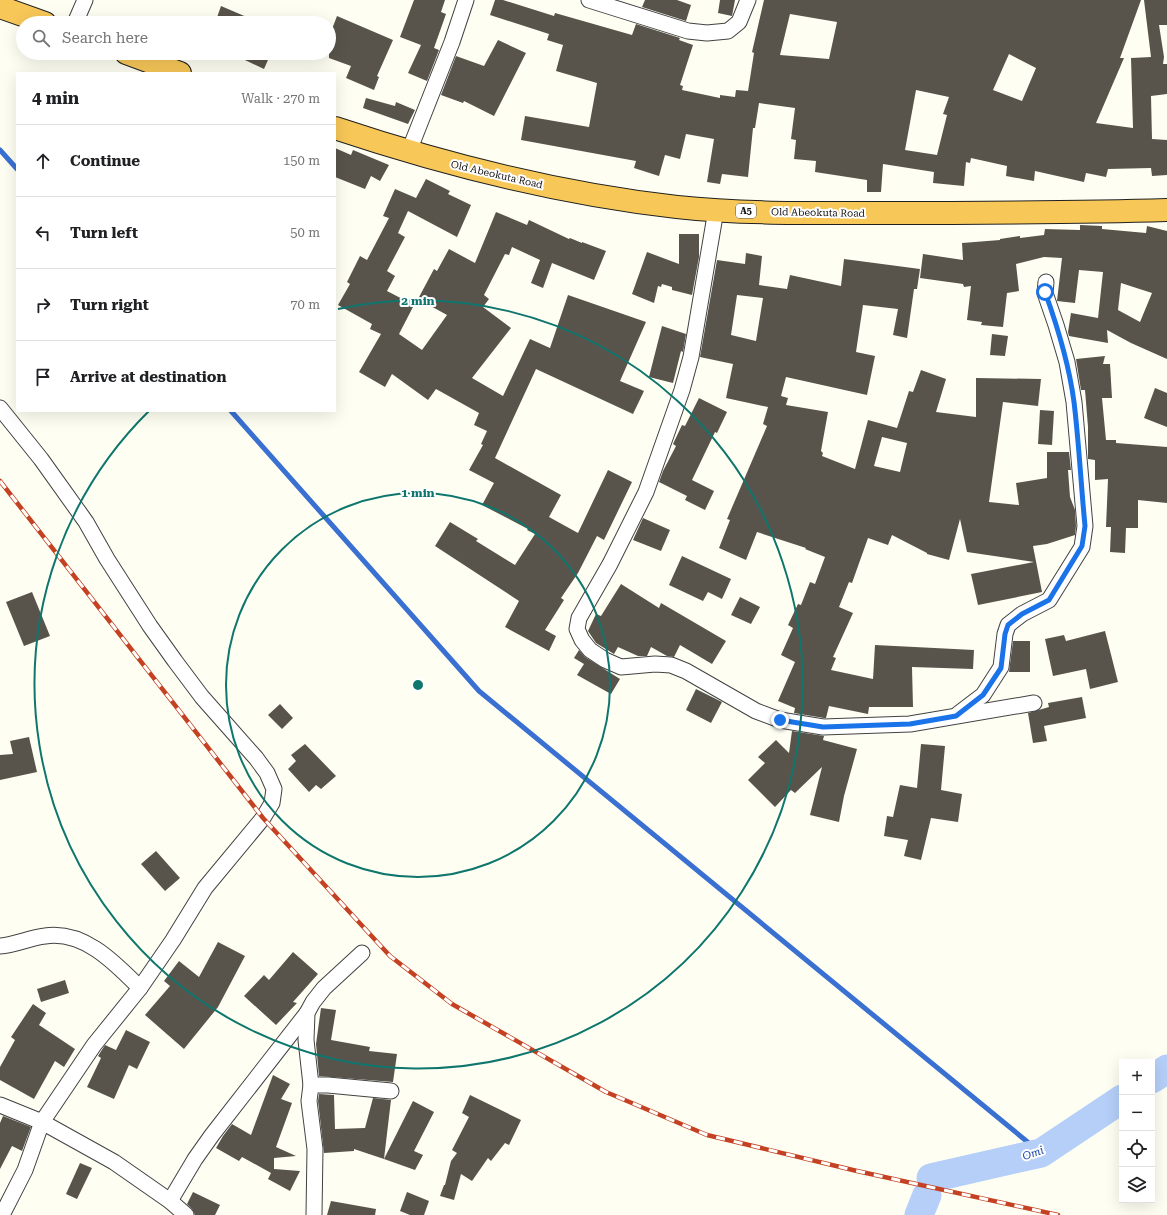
<!DOCTYPE html>
<html lang="en">
<head>
<meta charset="utf-8">
<style>
  body { margin:0; font-family:"Roboto Serif",serif; background:#f2f2f2; color:#202124 }
  .controls { position:absolute; right:12px; bottom:12px; display:grid; overflow:hidden; border-radius:0px; box-shadow:0 4px 16px #0002 }
  .controls button { width:36px; height:36px; display:grid; place-items:center; padding:0; border:0; border-bottom:1px solid #e0e0e0; background:#fff; color:#202124; font:20px sans-serif }
  .stop { position:absolute; width:12px; height:12px; margin:-9px; border:3px solid #1a73e8; border-radius:50%; background:#fff }
  .stop.end { background:#1a73e8; border-color:#fff; box-shadow:0 1px 4px #0008 }
  .list { margin:0; padding:0; list-style:none }
  h2 { display:flex; justify-content:space-between; align-items:center; height:52px; margin:0; padding:0 16px; font-size:17px }
  h2 small { font-size:13px; font-weight:400; color:#757577 }
  .list li { display:grid; grid-template-columns:26px 1fr auto; gap:12px; align-items:center; box-sizing:border-box; height:72px; padding:0 16px; border-top:1px solid #e0e0e0 }
  .list b { display:block; font-size:15px; white-space:nowrap }
  .list em { font-size:13px; font-style:normal; color:#757577 }
  .icon { flex:none; width:22px; height:22px; fill:none; stroke:currentColor; stroke-width:2; stroke-linecap:round; stroke-linejoin:round }
  .map { position:relative; flex:none; width:1167px; height:1215px; overflow:hidden }
  .search { position:absolute; background:#fff; box-shadow:0 4px 16px #0002; left:16px; top:16px; width:320px; height:44px; display:flex; align-items:center; gap:10px; box-sizing:border-box; padding:0 14px; border-radius:22px; color:#757577; font-size:15px }
  .panel { position:absolute; background:#fff; box-shadow:0 4px 16px #0002; left:16px; top:72px; width:320px; height:340px; border-radius:0px }
  .map>svg:first-child { display:block }
  .lines { fill:none; stroke-linecap:round; stroke-linejoin:round }
  .stream { stroke:#3a70d1; stroke-width:5 }
  .river { stroke:#b5cff8; stroke-width:29 }
  .building { fill:#59544b; fill-rule:evenodd }
  .street-casing { stroke:#424242; stroke-width:17 }
  .highway-casing { stroke:#202020; stroke-width:24 }
  .street { stroke:#fff; stroke-width:15 }
  .highway { stroke:#f7c758; stroke-width:22 }
  .rail-casing { stroke:#c44223; stroke-width:4.5 }
  .rail { stroke:#fff; stroke-width:3; stroke-dasharray:9; stroke-linecap:butt }
  .route { stroke:#1a73e8; stroke-width:5 }
  .ring { fill:none; stroke:#0f766e; stroke-width:2 }
  .labels { text-anchor:middle; stroke-width:4; stroke-linejoin:round; paint-order:stroke }
  .shield { fill:#fff; stroke:#575757; stroke-width:1 }
  .shield-label { font-size:9px; font-weight:bold; fill:#0f0f0f }
  .street-label { font-size:10px; fill:#0f0f0f; stroke:#fff }
  .water-label { font-size:11px; font-style:italic; fill:#1443a5; stroke:#fff }
  .centre { fill:#0f766e; stroke:#fff; stroke-width:2 }
  .ring-label { font-size:12px; text-anchor:middle; font-weight:bold; fill:#0f766e; stroke:#fff; stroke-width:4; stroke-linejoin:round; paint-order:stroke }
</style>
</head>
<body>
<div class="map">
<svg width="1167" height="1215" viewBox="0 0 1167 1215">
  <rect width="100%" height="100%" fill="#fefff2"/>
  <g class="lines">
    <!-- stream -->
    <g class="stream">
      <polyline points="0,150 17,169"/>
      <polyline points="231,411 479,691 1041,1153"/>
    </g>
    <!-- river -->
    <g class="river">
      <polyline points="1152,1079 1167,1069"/>
      <polyline points="931,1178 1041,1153 1122,1099"/>
      <polyline points="919,1215 927,1195"/>
    </g>
  </g>
  <!-- building -->
  <g class="building">
    <polygon points="414,0 445,0 441,12 446,14 434,48 439,50 427,81 408,73 421,45 400,37"/>
    <path d="M495,0H503L554,16L555,13L632,35L636,24L680,38L679,40L693,45L680,85L683,86L682,90L720,98V95L735,97L736,90L748,91L754,53L752,52L764,0H1141L1120,58H1124L1096,123L1133,128L1131,58L1151,57L1144,0H1167V25H1159L1164,57L1163,64H1167V94L1151,96L1152,139L1167,140V175L1152,176L1151,168L1108,169L1106,177L1086,173L1084,182L1035,171L1034,181L1006,176L1007,166L971,158L970,163L966,162L964,186L933,183L934,172L883,164L881,192H867V180L815,172L816,161L794,159L796,140L791,139L795,108L759,103L755,128H753L748,177L722,174L720,184L707,182L714,139L686,134L680,159L665,155L659,176L634,168L636,161L521,140L525,116L589,127L597,83L556,71L563,45L547,40L549,34L490,15ZM790,14L837,22L829,59L780,55ZM1009,54L1036,68L1022,101L993,90ZM916,90L949,97L943,114L947,115L937,155L905,150Z"/>
    <polygon points="645,0 677,0 691,5 686,21 642,7"/>
    <polygon points="720,0 735,0 732,16 718,13"/>
    <polygon points="221,6 261,23 215,23"/>
    <polygon points="337,16 393,40 377,76 379,77 374,90 346,78 351,66 329,58 329,37"/>
    <polygon points="498,40 526,53 494,116 464,101 463,103 441,95 456,56 484,66"/>
    <polygon points="230,53 271,53 264,69"/>
    <polygon points="366,98 395,106 396,102 415,110 408,124 363,108"/>
    <polygon points="335,148 351,155 353,150 389,165 380,181 371,176 365,189 335,177"/>
    <polygon points="426,179 450,191 448,194 471,205 457,237 408,211 398,233 405,237 387,271 395,276 387,291 414,305 399,334 422,350 447,315 418,299 434,269 437,271 449,249 475,263 496,212 527,225 529,220 569,239 570,238 582,243 582,242 606,251 594,280 552,263 543,288 531,283 540,260 512,247 509,255 505,254 484,295 489,299 483,307 511,328 472,378 503,396 530,339 550,348 568,295 646,322 620,381 644,391 633,414 536,369 495,458 561,495 549,517 578,533 608,470 632,482 604,540 597,536 578,573 561,598 564,600 545,630 556,636 549,651 505,627 519,601 435,546 450,522 478,539 476,541 515,565 535,534 527,530 528,529 482,505 494,483 469,470 483,445 481,444 487,431 474,425 479,413 436,389 428,400 392,374 385,387 359,372 381,334 370,329 372,324 338,305 350,284 347,282 360,256 367,260 389,218 383,216 395,189 416,198"/>
    <path d="M1080,225L1102,226V229L1146,233L1147,226L1167,231V359L1131,343L1107,330L1108,343L1069,336L1068,332L1071,313L1098,318L1103,272L1079,270L1075,303L1057,301L1062,258L1044,257L1016,264L1019,291L1007,293L1003,327L981,325L982,322L967,320L971,286L964,287L963,284L920,278L923,254L963,260L962,243L1000,240V239L1020,236V238L1044,235L1045,229L1080,230ZM1121,283L1152,293L1140,322L1118,310Z"/>
    <polygon points="679,234 699,234 699,257 692,295 672,290 672,287 662,284 661,287 658,286 654,303 632,294 647,252 679,264"/>
    <path d="M746,253L762,256L759,285L787,289L790,275L841,286L844,259L920,269L917,289H914L907,338L893,335L898,309L863,305L856,352L875,356L867,395L786,377L781,396L788,398L786,405L828,412L821,451L823,453L822,456L855,469L868,420L897,428L909,391L913,392L921,370L946,379L936,412L976,417V378L1041,379L1038,406L1003,402L989,502L1019,505L1016,483L1047,478V452H1069L1071,470H1068L1070,497L1075,510L1076,526L1075,535L1047,544L1033,546L1042,592L978,605L971,574L1034,562L967,552L960,519L949,560L927,554V553L892,535L888,545L868,538L852,583L849,582L839,607L853,613L833,657L836,658L831,670L873,679L875,645L974,650L973,669L912,667L913,707H869L868,714L829,706L826,718H824L794,713L795,708L778,701L795,662L781,655L793,628L788,625L798,604L801,605L810,582L815,584L825,557L805,549L806,548L757,532L746,560L719,548L730,520L727,519L767,426L763,424L768,407L726,398L733,364L700,357L717,260L745,264ZM737,295L763,298L756,341L731,335ZM882,437L907,443L900,472L874,466Z"/>
    <polygon points="662,326 686,334 683,352 681,351 673,383 649,377"/>
    <polygon points="992,334 1008,336 1005,356 990,355"/>
    <polygon points="1105,356 1103,364 1110,364 1112,398 1102,398 1106,440 1116,440 1116,443 1167,447 1167,503 1138,500 1138,528 1126,528 1125,553 1110,552 1111,527 1106,527 1108,479 1095,480 1095,460 1088,459 1088,427 1085,390 1081,390 1076,359"/>
    <polygon points="1155,388 1167,393 1167,427 1144,418"/>
    <polygon points="699,398 727,412 717,433 715,432 692,480 714,491 705,510 685,500 687,496 659,482 663,471 676,446 673,444 682,425 685,426"/>
    <polygon points="1040,410 1054,411 1052,445 1038,444"/>
    <polygon points="643,518 670,530 661,551 633,540"/>
    <polygon points="682,556 731,579 722,599 708,592 703,601 669,585"/>
    <polygon points="621,584 659,608 661,603 726,641 712,664 680,645 674,657 667,656 651,647 647,656 638,656 618,647 614,654 596,643 588,631 596,614 601,616"/>
    <polygon points="32,592 50,636 24,646 6,602"/>
    <polygon points="740,597 760,607 751,624 731,615"/>
    <polygon points="1105,631 1118,682 1090,689 1086,669 1053,676 1045,639 1064,635 1066,641"/>
    <polygon points="1013,641 1030,641 1030,672 1009,672"/>
    <polygon points="579,650 585,657 620,679 611,694 577,675 584,664 574,658"/>
    <polygon points="696,689 722,702 711,723 686,710"/>
    <polygon points="1082,697 1086,718 1044,726 1047,741 1033,743 1028,713 1049,707 1048,703"/>
    <polygon points="280,704 293,718 282,729 268,715"/>
    <polygon points="792,731 824,736 823,740 857,749 844,796 839,822 810,815 822,767 795,793 791,790 775,807 748,780 765,763 758,757 776,740 789,753"/>
    <polygon points="29,737 37,772 0,780 0,755 13,754 10,741"/>
    <polygon points="305,744 336,776 321,789 316,785 309,792 288,769 296,761 291,755"/>
    <polygon points="921,744 945,746 941,790 962,794 958,822 931,818 921,860 904,856 908,840 884,836 887,816 893,817 900,785 917,788"/>
    <polygon points="156,851 180,878 165,891 141,864"/>
    <polygon points="218,942 245,956 218,1007 184,1049 145,1015 170,986 164,981 179,961 199,977"/>
    <polygon points="293,952 318,974 293,1002 297,1003 276,1025 244,996 264,975 269,980"/>
    <polygon points="65,980 69,993 41,1002 37,989"/>
    <polygon points="33,1004 46,1013 39,1025 75,1049 64,1067 55,1061 34,1099 0,1080 0,1067 15,1040 11,1037"/>
    <polygon points="321,1008 336,1010 331,1040 370,1047 369,1051 397,1054 393,1082 319,1076 316,1044"/>
    <polygon points="126,1030 150,1042 137,1069 129,1065 114,1099 87,1087 101,1058 98,1056 105,1045 116,1050"/>
    <polygon points="273,1075 290,1084 281,1099 292,1103 276,1147 296,1156 274,1158 274,1169 300,1171 290,1191 268,1179 271,1173 242,1157 239,1161 216,1148 223,1136 232,1124 251,1135"/>
    <polygon points="319,1094 334,1095 335,1129 365,1128 373,1098 391,1100 384,1159 354,1149 354,1151 324,1153 318,1101"/>
    <polygon points="470,1095 521,1120 509,1145 505,1143 491,1161 488,1158 472,1181 461,1174 454,1200 440,1196 444,1185 445,1185 451,1161 457,1153 452,1150 469,1117 462,1113"/>
    <polygon points="413,1101 434,1112 414,1151 423,1155 415,1170 384,1159"/>
    <polygon points="3,1116 31,1127 22,1151 12,1146 0,1169 0,1123"/>
    <polygon points="80,1163 92,1168 77,1199 66,1194"/>
    <polygon points="193,1192 220,1205 215,1215 195,1215 192,1209 187,1204"/>
    <polygon points="407,1192 429,1201 424,1215 410,1215 400,1211"/>
    <polygon points="331,1201 376,1209 375,1215 327,1215"/>
  </g>
  <g class="lines">
    <!-- street casing -->
    <g class="street-casing">
      <g id="street">
        <polyline points="589,0 688,31 707,33 728,31 739,22 748,0"/>
        <polyline points="75,23 85,0"/>
        <polyline points="409,151 452,42 466,0"/>
        <polyline points="716,210 691,357 682,390 646,492 610,564 579,618 577,629 582,640 590,650 605,660 621,667 655,664 671,665 686,671 756,711 780,720 823,727 910,724 1034,703"/>
        <polyline points="0,408 41,459 86,522 107,559 150,626 175,661 202,697 256,758 267,773 274,789 272,803 263,818 205,888 173,940 140,988 94,1045 42,1122 25,1170 2,1215"/>
        <polyline points="958,714 983,695 1001,667 1005,634 1008,625 1022,614 1049,600 1082,547 1085,526 1074,402 1067,362 1056,325 1045,293 1046,282"/>
        <path d="M0,946C15,945 29,938 45,936C84,930 115,963 140,988"/>
        <polyline points="311,1085 306,1040 307,1013 313,1002 324,988 362,953"/>
        <polyline points="0,1105 42,1122 114,1162 170,1201 186,1215"/>
        <polyline points="170,1201 195,1159 212,1135 307,1013"/>
        <polyline points="314,1215 315,1149 309,1101 311,1085 328,1085 391,1091"/>
      </g>
    </g>
    <!-- highway casing -->
    <g class="highway-casing">
      <g id="highway">
        <polyline points="0,7 45,23"/>
        <polyline points="126,53 180,73"/>
        <path d="M335,128C446,165 560,194 677,207C742,214 809,213 875,213C973,213 1070,213 1167,210"/>
      </g>
    </g>
    <!-- street -->
    <use href="#street" class="street"/>
    <!-- highway -->
    <use href="#highway" class="highway"/>
    <!-- rail casing -->
    <g class="rail-casing">
      <polyline id="rail" points="0,481 263,818 390,956 452,1004 606,1092 707,1135 857,1171 1058,1215"/>
    </g>
    <!-- rail -->
    <use href="#rail" class="rail"/>
  </g>
  <g class="lines">
    <!-- route -->
    <path class="route" d="M780,720L823,727L910,724L956,716L983,695L1001,668L1005,634L1008,625L1022,614L1049,600L1082,546L1085,526C1081,485 1079,443 1074,402C1069,364 1058,328 1045,292"/>
  </g>
  <!-- distance rings -->
  <g class="ring">
    <circle cx="418" cy="685" r="192"/>
    <path d="M338 309A384 384 0 1 1 149 411"/>
  </g>
  <g class="labels">
    <!-- shield labels -->
    <rect class="shield" x="736" y="204" width="20" height="14" rx="3"/>
    <g class="shield-label">
      <text x="746" y="214">A5</text>
    </g>
    <!-- street labels -->
    <g class="street-label">
      <text transform="translate(497 174) rotate(13)" y="4">Old Abeokuta Road</text>
      <text transform="translate(818 212) rotate(1)" y="4">Old Abeokuta Road</text>
    </g>
    <!-- water labels -->
    <g class="water-label">
      <text transform="translate(1033 1153) rotate(-19)" y="4">Omi</text>
    </g>
  </g>
  <circle cx="418" cy="685" r="6" class="centre"/>
  <g class="ring-label">
    <text x="418" y="305">2 min</text>
    <text x="418" y="497">1 min</text>
  </g>
</svg>
<div class="controls">
<button>+</button>
<button>−</button>
<button><svg class="icon" aria-label="locate" viewBox="0 0 24 24"><circle cx="12" cy="12" r="6"/><path d="M12 2v4M12 18v4M2 12h4M18 12h4"/></svg></button>
<button><svg class="icon" aria-label="layers" viewBox="0 0 24 24"><path d="M12 4l9 5-9 5-9-5zM3 14l9 5 9-5"/></svg></button>
</div>
<div class="stop" style="left:1045px;top:292px"></div>
<div class="stop end" style="left:780px;top:720px"></div>
<div class="search"><svg class="icon" aria-label="search" viewBox="0 0 24 24"><circle cx="10" cy="10" r="6"/><path d="M15 15l6 6"/></svg>Search here</div>
<section class="panel">
<h2>4 min<small>Walk · 270 m</small></h2>
<ul class="list">
<li><svg class="icon" aria-label="ahead" viewBox="0 0 24 24"><path d="M12 20V5M6 11l6-6 6 6"/></svg><div><b>Continue</b></div><em>150 m</em></li>
<li><svg class="icon" aria-label="left" viewBox="0 0 24 24"><path d="M17 20v-9H6M10 6l-5 5 5 5"/></svg><div><b>Turn left</b></div><em>50 m</em></li>
<li><svg class="icon" aria-label="right" viewBox="0 0 24 24"><path d="M7 20v-9h11M14 6l5 5-5 5"/></svg><div><b>Turn right</b></div><em>70 m</em></li>
<li><svg class="icon" aria-label="arrive" viewBox="0 0 24 24"><path d="M6 21V4h12l-3 4 3 4H6"/></svg><div><b>Arrive at destination</b></div></li>
</ul>
</section>
</div>
</body>
</html>
